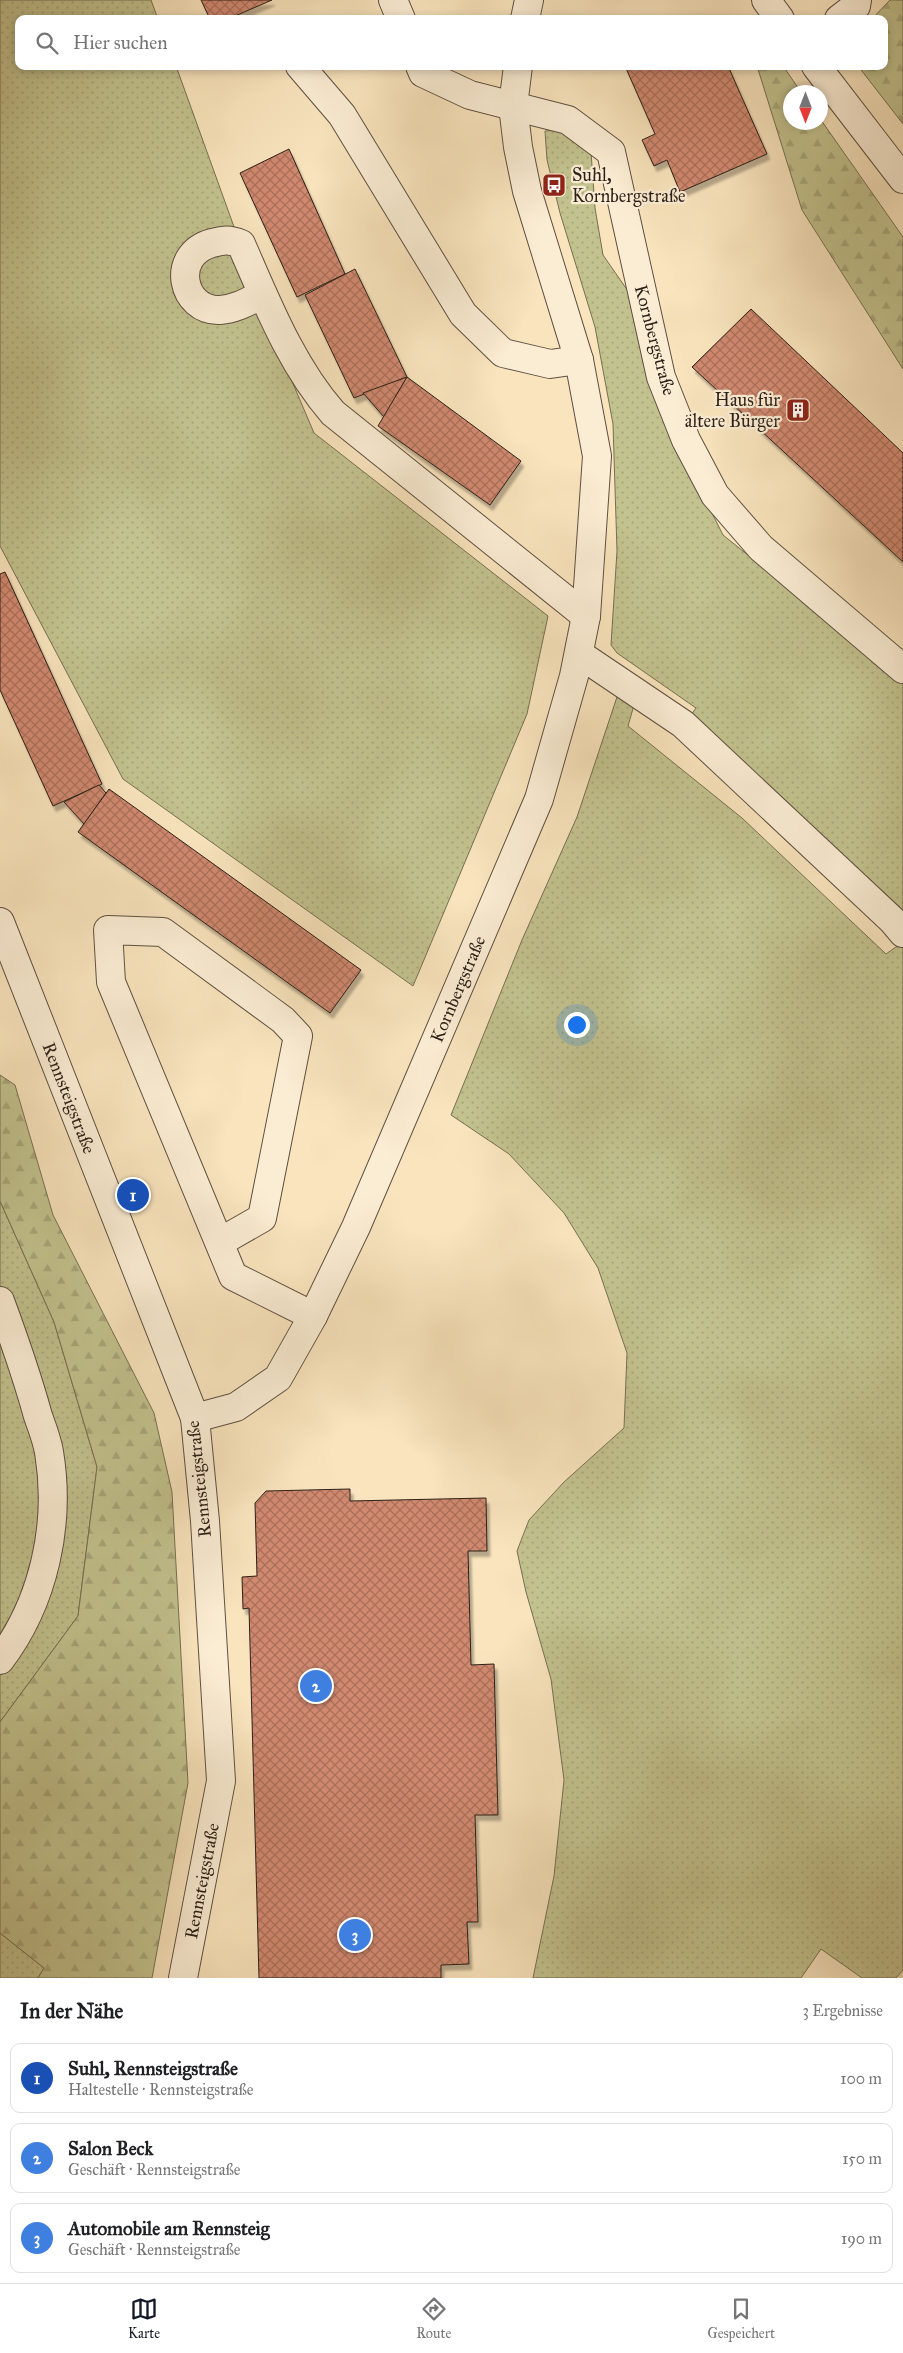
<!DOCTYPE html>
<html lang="de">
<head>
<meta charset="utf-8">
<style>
  body { margin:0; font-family:"IM FELL Great Primer",serif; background:#f6f6f6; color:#202124 }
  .compass { position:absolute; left:783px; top:85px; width:45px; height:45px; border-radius:50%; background:#fff; box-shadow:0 2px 8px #0003; rotate:180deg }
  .you { position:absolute; left:576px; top:1024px; width:18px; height:18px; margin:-12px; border:4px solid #fff; border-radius:50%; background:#1a73e8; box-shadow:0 0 0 8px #1a73e833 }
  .badge { display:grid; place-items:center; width:32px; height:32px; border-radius:50%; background:#111827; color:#fff; font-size:16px; font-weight:700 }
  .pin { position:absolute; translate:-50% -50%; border:2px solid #fff; box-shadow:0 1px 5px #0006 }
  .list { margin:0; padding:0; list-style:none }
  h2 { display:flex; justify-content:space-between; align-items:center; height:65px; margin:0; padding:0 20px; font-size:21px }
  h2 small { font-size:16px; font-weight:400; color:#757577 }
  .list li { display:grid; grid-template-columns:32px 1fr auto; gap:15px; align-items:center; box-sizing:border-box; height:70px; margin:0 10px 10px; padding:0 10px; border:1px solid #e0e0e0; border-radius:10px }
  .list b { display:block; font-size:19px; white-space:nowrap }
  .list p { margin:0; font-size:16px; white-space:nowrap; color:#757577 }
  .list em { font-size:16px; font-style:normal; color:#757577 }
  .icon { flex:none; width:28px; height:28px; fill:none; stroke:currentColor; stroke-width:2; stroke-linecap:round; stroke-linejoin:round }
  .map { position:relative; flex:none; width:903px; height:1978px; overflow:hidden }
  .search { position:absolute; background:#fff; box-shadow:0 2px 8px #0003; left:15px; right:15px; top:15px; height:55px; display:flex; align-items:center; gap:12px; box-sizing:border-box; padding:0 18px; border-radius:10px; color:#757577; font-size:19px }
  .sheet { height:305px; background:#fff }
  nav { display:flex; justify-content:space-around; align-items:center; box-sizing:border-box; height:70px; border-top:1px solid #e0e0e0; background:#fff; font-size:14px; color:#757577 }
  nav a { display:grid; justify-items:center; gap:2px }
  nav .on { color:#111827 }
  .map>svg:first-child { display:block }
  .grass { fill:url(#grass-dots); stroke:#767053 }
  .forest { fill:url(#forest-firs); stroke:#767053 }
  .building { fill:url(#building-cross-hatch); stroke:#2b1f18; filter:url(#shadow) }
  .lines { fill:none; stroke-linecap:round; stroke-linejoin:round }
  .minor-casing { stroke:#5e5041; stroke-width:30 }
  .minor { stroke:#fbedd4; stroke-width:28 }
  .labels { text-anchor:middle; stroke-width:4.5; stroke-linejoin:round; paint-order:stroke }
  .poi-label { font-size:18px; fill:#2b1f18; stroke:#fbedd4; text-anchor:start }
  .street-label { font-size:18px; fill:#2b1f18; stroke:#fbedd4 }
</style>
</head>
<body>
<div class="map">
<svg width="903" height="1978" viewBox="0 0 903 1978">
  <defs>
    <pattern id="grass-dots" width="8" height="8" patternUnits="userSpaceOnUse" patternTransform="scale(1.25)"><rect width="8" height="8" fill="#c2c28e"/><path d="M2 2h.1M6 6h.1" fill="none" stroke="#a7a67a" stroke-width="1.8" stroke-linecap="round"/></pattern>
    <pattern id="forest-firs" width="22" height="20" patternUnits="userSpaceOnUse" patternTransform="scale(1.25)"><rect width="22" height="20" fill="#c2c28e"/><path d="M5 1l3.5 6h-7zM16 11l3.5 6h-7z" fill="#a7a67a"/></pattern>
    <pattern id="building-cross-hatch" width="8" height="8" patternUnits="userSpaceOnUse" patternTransform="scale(1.25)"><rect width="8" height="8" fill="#d1896f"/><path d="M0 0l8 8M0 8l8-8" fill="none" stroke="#aa6f5a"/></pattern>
    <filter id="shadow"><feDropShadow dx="3" dy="5.5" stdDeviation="1" flood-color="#0004"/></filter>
  </defs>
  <rect width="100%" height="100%" fill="#f9e4bd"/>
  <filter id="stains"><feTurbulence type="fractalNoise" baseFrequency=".004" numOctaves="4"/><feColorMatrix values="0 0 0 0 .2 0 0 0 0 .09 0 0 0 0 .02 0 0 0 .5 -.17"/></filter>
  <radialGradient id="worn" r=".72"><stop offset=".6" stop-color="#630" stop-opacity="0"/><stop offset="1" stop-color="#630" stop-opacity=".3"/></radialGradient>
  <!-- grass -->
  <g class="grass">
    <polygon points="0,0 151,0 158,19 19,19 19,66 176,66 277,346 314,433 548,616 527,714 413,986 123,779 0,546"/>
    <polygon points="560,130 591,152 595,208 603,255 628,291 659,408 723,535 903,680 903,910 691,715 696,708 617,653 611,645 617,551 613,424 595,327 560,213 547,160 545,131"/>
    <polygon points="618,694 634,705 628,726 742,818 886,954 903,942 903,1970 896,1978 862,1978 821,1949 801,1978 533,1978 554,1876 564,1780 551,1679 526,1592 517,1551 529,1520 564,1482 624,1428 627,1353 598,1268 564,1213 509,1154 451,1115 522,940 577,817"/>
    <polygon points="0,1201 54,1322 97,1467 78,1616 0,1722"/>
    <polygon points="0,1933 44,1968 38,1978 0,1978"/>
  </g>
  <!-- forest -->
  <g class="forest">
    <polygon points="890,0 903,0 903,124 858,66 884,66 884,19 872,19"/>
    <polygon points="757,66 783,66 801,92 790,92 790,122 820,122 821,120 903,237 903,369 802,210"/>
    <polygon points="0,1075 15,1085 53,1215 154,1413 172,1492 188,1783 152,1978 38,1978 44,1968 0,1933 0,1722 78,1616 97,1467 54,1322 0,1201"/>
  </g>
  <!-- building -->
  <g class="building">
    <polygon points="201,0 272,0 228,19 210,19"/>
    <polygon points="625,66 728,66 767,154 680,192 667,160 654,166 642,140 655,134"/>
    <polygon points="289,149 345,274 297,297 240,173"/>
    <polygon points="355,269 407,377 354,398 305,295"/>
    <polygon points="751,309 903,453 903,562 692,367"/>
    <polygon points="407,377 384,417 363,393"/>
    <polygon points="407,377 521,461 490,505 378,426"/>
    <polygon points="5,572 102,784 53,806 0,690 0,574"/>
    <polygon points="99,785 106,793 84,824 64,802"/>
    <polygon points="109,789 361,970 330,1013 78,832"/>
    <polygon points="350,1489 350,1501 486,1498 487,1551 468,1551 471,1665 494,1664 498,1815 475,1815 478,1922 467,1922 469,1964 441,1965 441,1978 259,1978 249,1608 243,1609 242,1577 257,1576 255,1503 266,1491"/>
  </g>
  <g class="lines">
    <!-- minor casing -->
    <g class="minor-casing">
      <g id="minor">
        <polyline points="393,0 401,19"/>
        <polyline points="766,0 780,19"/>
        <polyline points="525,19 529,0"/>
        <polyline points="839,19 856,6 857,0"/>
        <polyline points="300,66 342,115 463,314 503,353 550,364 579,360"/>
        <polyline points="420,66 423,73 470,95 568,120 611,152 661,377 686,440 715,495 761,548 903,669"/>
        <polyline points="816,66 903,179"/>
        <path d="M263,294C249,301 236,309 220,310C182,312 169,255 212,243C224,240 229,239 241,244C267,303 291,365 333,413L586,616"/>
        <polyline points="579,654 683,724 892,920 903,933"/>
        <polyline points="0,922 195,1418 205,1521 221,1781 183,1978"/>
        <polyline points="220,1242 262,1218 298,1036 283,1020 163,932 108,930 111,982 233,1276 313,1316"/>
        <path d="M0,1301C14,1339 27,1376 38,1416C42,1427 47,1440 49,1452C61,1524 44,1602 0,1660"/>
        <polyline points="195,1418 236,1407 278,1378 313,1316 356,1227 539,799 574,676 586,616 597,456 579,360 527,191 518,147 513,106 518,66"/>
      </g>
    </g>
    <!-- minor -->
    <use href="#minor" class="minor"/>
  </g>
  <!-- icons -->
  <defs>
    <g id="bus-square" transform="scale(1.25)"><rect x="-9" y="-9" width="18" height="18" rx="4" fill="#8f2418" stroke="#fbedd4"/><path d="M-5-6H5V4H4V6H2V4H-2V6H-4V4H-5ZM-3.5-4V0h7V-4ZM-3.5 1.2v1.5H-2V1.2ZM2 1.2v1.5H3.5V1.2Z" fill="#fff"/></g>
    <g id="building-square" transform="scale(1.25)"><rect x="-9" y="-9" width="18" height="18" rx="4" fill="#8f2418" stroke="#fbedd4"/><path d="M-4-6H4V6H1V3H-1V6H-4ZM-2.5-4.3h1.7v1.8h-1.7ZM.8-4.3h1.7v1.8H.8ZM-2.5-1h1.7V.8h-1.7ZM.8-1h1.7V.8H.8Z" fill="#fff"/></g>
  </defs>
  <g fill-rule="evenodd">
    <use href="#bus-square" x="554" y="185"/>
    <use href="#building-square" x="798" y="410"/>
  </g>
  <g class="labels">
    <!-- poi labels -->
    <g class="poi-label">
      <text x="572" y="181">Suhl,<tspan x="572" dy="21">Kornbergstraße</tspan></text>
      <text x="780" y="406" text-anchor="end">Haus für<tspan x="780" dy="21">ältere Bürger</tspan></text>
    </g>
    <!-- street labels -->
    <g class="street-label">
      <text transform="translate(655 340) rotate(75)" y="6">Kornbergstraße</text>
      <text transform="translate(458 989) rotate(-67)" y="6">Kornbergstraße</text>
      <text transform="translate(69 1098) rotate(69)" y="6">Rennsteigstraße</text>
      <text transform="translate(199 1479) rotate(-96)" y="6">Rennsteigstraße</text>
      <text transform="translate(202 1881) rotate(-79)" y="6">Rennsteigstraße</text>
    </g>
  </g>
  <rect width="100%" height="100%" filter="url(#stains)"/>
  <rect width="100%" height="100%" fill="url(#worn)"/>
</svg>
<svg class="compass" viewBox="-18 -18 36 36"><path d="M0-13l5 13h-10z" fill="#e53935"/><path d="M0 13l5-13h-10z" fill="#757577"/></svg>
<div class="you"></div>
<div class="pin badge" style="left:133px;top:1195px;background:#1a4fb4">1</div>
<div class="pin badge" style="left:316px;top:1686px;background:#3f7fe0">2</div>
<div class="pin badge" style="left:355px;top:1935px;background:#3f7fe0">3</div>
<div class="search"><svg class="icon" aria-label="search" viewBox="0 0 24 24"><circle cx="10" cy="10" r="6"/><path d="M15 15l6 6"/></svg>Hier suchen</div>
</div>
<section class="sheet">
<h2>In der Nähe<small>3 Ergebnisse</small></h2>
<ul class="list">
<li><span class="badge" style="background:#1a4fb4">1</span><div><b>Suhl, Rennsteigstraße</b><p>Haltestelle · Rennsteigstraße</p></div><em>100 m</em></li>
<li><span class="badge" style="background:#3f7fe0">2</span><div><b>Salon Beck</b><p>Geschäft · Rennsteigstraße</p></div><em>150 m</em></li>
<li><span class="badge" style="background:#3f7fe0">3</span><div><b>Automobile am Rennsteig</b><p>Geschäft · Rennsteigstraße</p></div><em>190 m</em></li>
</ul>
</section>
<nav>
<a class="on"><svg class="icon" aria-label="map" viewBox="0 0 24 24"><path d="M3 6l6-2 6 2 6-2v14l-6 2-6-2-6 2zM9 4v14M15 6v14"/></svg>Karte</a>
<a><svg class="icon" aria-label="directions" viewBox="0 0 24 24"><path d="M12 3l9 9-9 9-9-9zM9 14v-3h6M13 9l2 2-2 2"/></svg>Route</a>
<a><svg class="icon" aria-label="saved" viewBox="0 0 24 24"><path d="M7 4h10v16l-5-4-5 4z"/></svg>Gespeichert</a>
</nav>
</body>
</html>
